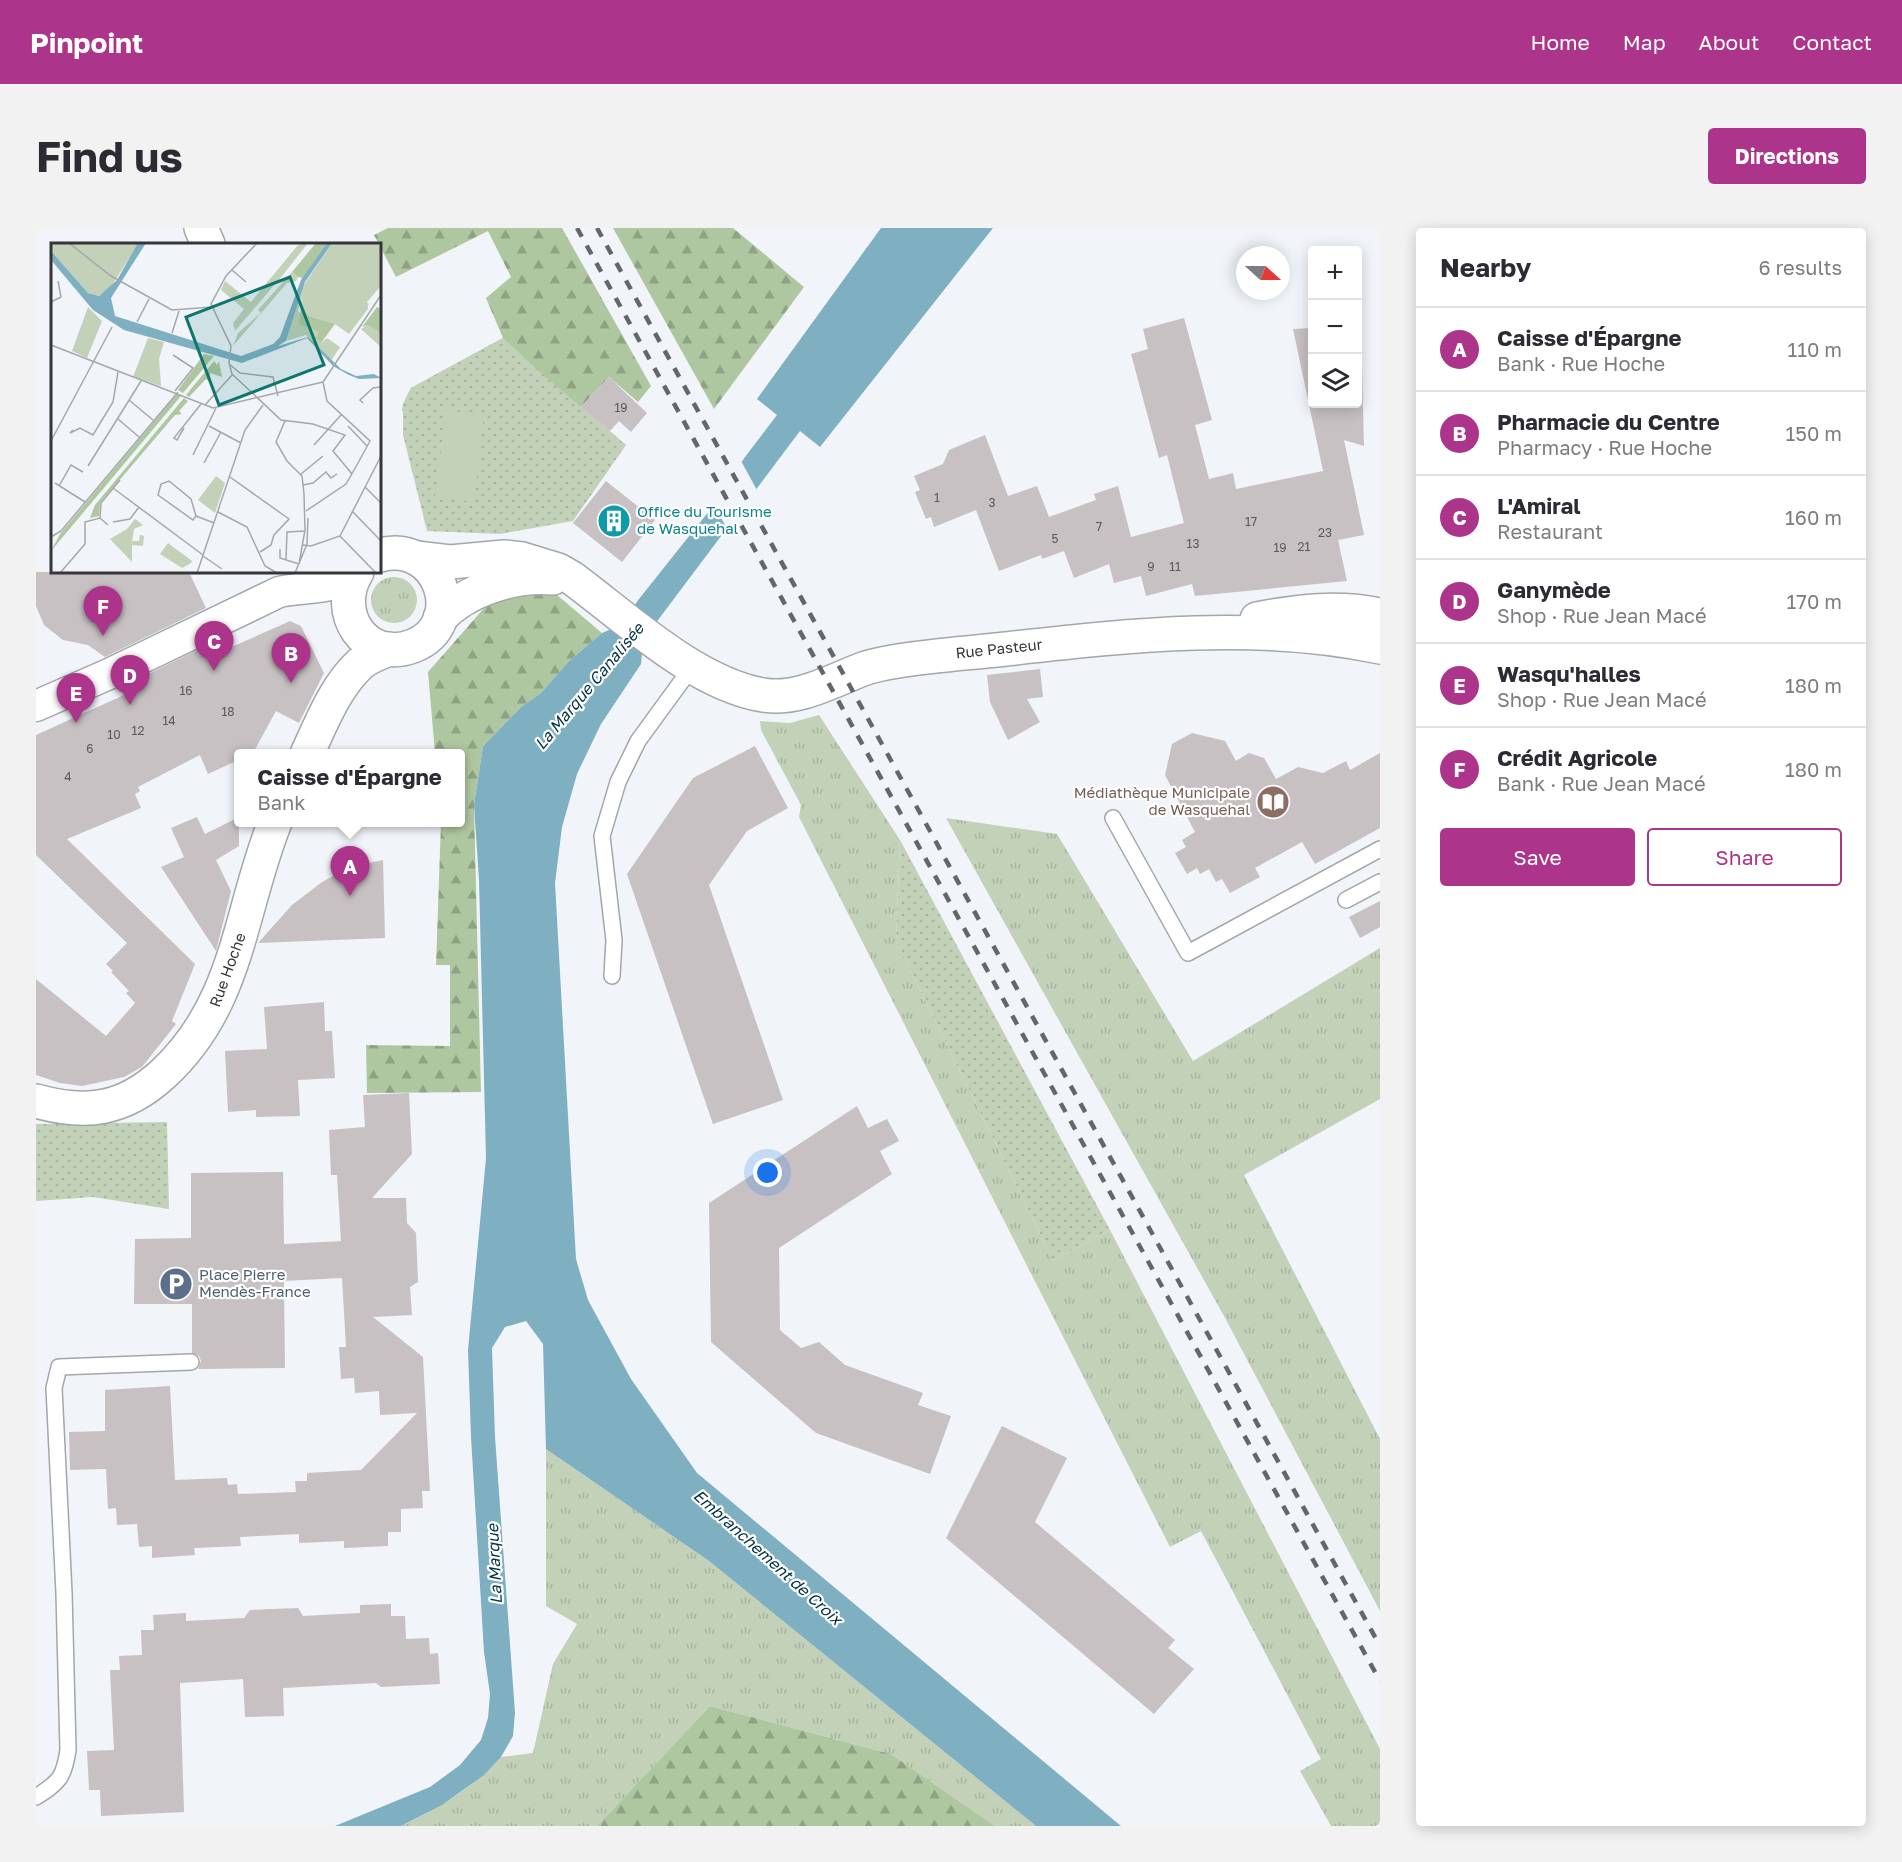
<!DOCTYPE html>
<html lang="en">
<head>
<meta charset="utf-8">
<style>
  body { margin:0; font-family:"Golos Text",sans-serif; background:#f2f2f3; color:#2b2b33 }
  .controls { position:absolute; right:18px; top:18px; display:grid; overflow:hidden; border-radius:6px; box-shadow:0 3px 15px #0003 }
  .controls button { width:54px; height:54px; display:grid; place-items:center; padding:0; border:0; border-bottom:2px solid #e1e1e2; background:#fff; color:#2b2b33; font:30px sans-serif }
  .compass { position:absolute; left:1200px; top:18px; width:54px; height:54px; border-radius:50%; background:#fff; box-shadow:0 3px 15px #0003; rotate:111deg }
  .you { position:absolute; left:732px; top:945px; width:21px; height:21px; margin:-15px; border:4px solid #fff; border-radius:50%; background:#1a73e8; box-shadow:0 0 0 9px #1a73e833 }
  .badge { display:grid; place-items:center; width:39px; height:39px; border-radius:50%; background:#ac348a; color:#fff; font-size:20px; font-weight:700 }
  .pin { position:absolute; translate:-50% -50px; filter:drop-shadow(0 2px 3px #0008) }
  .pin::after { content:''; position:absolute; top:32px; width:21px; height:18px; background:inherit; clip-path:polygon(0 0,100% 0,50% 100%) }
  .popup { position:absolute; left:198px; top:521px; width:231px; height:78px; box-sizing:border-box; display:grid; place-content:center; border-radius:6px; background:#fff; filter:drop-shadow(0 2px 4px #0005); font-size:20px; white-space:nowrap; color:#7c7c81 }
  .popup b { font-size:22px; color:#2b2b33 }
  .popup::after { content:''; position:absolute; left:50%; top:100%; margin-left:-12px; border:12px solid transparent; border-top-color:#fff }
  .list { margin:0; padding:0; list-style:none }
  h2 { display:flex; justify-content:space-between; align-items:center; height:78px; margin:0; padding:0 24px; font-size:26px }
  h2 small { font-size:20px; font-weight:400; color:#7c7c81 }
  .list li { display:grid; grid-template-columns:39px 1fr auto; gap:18px; align-items:center; box-sizing:border-box; height:84px; padding:0 24px; border-top:2px solid #e1e1e2 }
  .list b { display:block; font-size:22px; white-space:nowrap }
  .list p { margin:0; font-size:20px; white-space:nowrap; color:#7c7c81 }
  .list em { font-size:20px; font-style:normal; color:#7c7c81 }
  .actions { display:flex; gap:12px; padding:18px 24px }
  .actions a { flex:1; padding:14px 0; border:2px solid #ac348a; border-radius:6px; text-align:center; font-size:21px; color:#ac348a }
  .actions .main { background:#ac348a; color:#fff }
  .icon { flex:none; width:33px; height:33px; fill:none; stroke:currentColor; stroke-width:2; stroke-linecap:round; stroke-linejoin:round }
  .map { position:relative; flex:none; width:1344px; height:1598px; overflow:hidden; border-radius:6px }
  header { display:flex; align-items:center; gap:36px; box-sizing:border-box; height:84px; padding:0 30px; background:#ac348a; color:#fff }
  header strong { font-size:28px }
  nav { display:flex; gap:33px; margin-inline-start:auto; font-size:21px }
  .intro { display:flex; align-items:center; justify-content:space-between; box-sizing:border-box; height:144px; padding:0 36px }
  h1 { margin:0; font-size:42px }
  .button { padding:15px 27px; border-radius:6px; background:#ac348a; color:#fff; font-size:21px; font-weight:700 }
  main { display:flex; gap:36px; padding:0 36px }
  aside { flex:1; background:#fff; border-radius:6px; box-shadow:0 3px 15px #0003 }
  .map>svg:first-child { display:block }
  .grass { fill:url(#grass-tufts) }
  .forest { fill:url(#forest-firs) }
  .park { fill:url(#park-dots) }
  .pitch { fill:#c2d1b8 }
  .water { fill:#7eb0c2 }
  .pier { fill:#f1f4f9 }
  .building { fill:#c7c1c4 }
  .lines { fill:none; stroke-linecap:round; stroke-linejoin:round }
  .service-casing { stroke:#a3a6aa; stroke-width:18 }
  .minor-casing { stroke:#a3a6aa; stroke-width:33 }
  .tertiary-casing { stroke:#a3a6aa; stroke-width:36 }
  .service { stroke:#fff; stroke-width:15 }
  .minor { stroke:#fff; stroke-width:30 }
  .tertiary { stroke:#fff; stroke-width:33 }
  .rail { stroke:#646769; stroke-width:4.5; stroke-dasharray:10 10; stroke-linecap:butt }
  .labels { text-anchor:middle; stroke-width:4.5; stroke-linejoin:round; paint-order:stroke }
  .number-label { font-size:12px; fill:#59595a }
  .culture-label { font-size:15px; fill:#0d838f; stroke:#fff; text-anchor:start }
  .street-label { font-size:15px; fill:#343637; stroke:#fff }
  .education-label { font-size:15px; fill:#785e54; stroke:#fff; text-anchor:end }
  .service-label { font-size:15px; fill:#4e5e75; stroke:#fff; text-anchor:start }
  .water-label { font-size:16px; font-style:italic; fill:#033340; stroke:#fff }
  .inset-road { fill:none; stroke:#a5a8ab; stroke-width:1.5 }
  .view { fill:#0f766e; fill-opacity:0.15; stroke:#0f766e; stroke-width:3 }
  .inset-edge { fill:none; stroke:#343637; stroke-width:3 }
</style>
</head>
<body>
<header>
<strong>Pinpoint</strong>
<nav><a>Home</a><a>Map</a><a>About</a><a>Contact</a></nav>
</header>
<div class="intro"><h1>Find us</h1><a class="button">Directions</a></div>
<main>
<div class="map">
<svg width="1344" height="1598" viewBox="0 0 1344 1598">
  <defs>
    <pattern id="grass-tufts" width="24" height="20" patternUnits="userSpaceOnUse" patternTransform="scale(1.5)"><rect width="24" height="20" fill="#c2d1b8"/><path d="M3 7l-1-3M5 7V3M7 7l1-3M15 17l-1-3M17 17v-4M19 17l1-3" fill="none" stroke="#a7b49f"/></pattern>
    <pattern id="forest-firs" width="22" height="20" patternUnits="userSpaceOnUse" patternTransform="scale(1.5)"><rect width="22" height="20" fill="#afc7a0"/><path d="M5 1l3.5 6h-7zM16 11l3.5 6h-7z" fill="#8fa283"/></pattern>
    <pattern id="park-dots" width="8" height="8" patternUnits="userSpaceOnUse" patternTransform="scale(1.5)"><rect width="8" height="8" fill="#c2d1b8"/><path d="M2 2h.1M6 6h.1" fill="none" stroke="#a7b49f" stroke-width="1.8" stroke-linecap="round"/></pattern>
  </defs>
  <rect width="100%" height="100%" fill="#f1f4f9"/>
  <!-- grass -->
  <g class="grass">
    <circle cx="358" cy="372" r="23"/>
    <polygon points="783,487 864,612 860,713 1017,1032 1074,1002 1344,1521 1344,1598 1295,1598 1264,1543 1285,1531 1165,1303 1134,1319 763,589 765,577 725,502 724,493 754,495"/>
    <polygon points="910,590 1021,606 1157,833 1344,720 1344,871 1208,947 1344,1211 1344,1383 1188,1088"/>
    <path d="M510,1221L673,1333L1000,1598H959L855,1526L674,1478L561,1598H365C403,1580 436,1560 465,1529L497,1525L517,1436L541,1396L510,1378Z"/>
  </g>
  <!-- forest -->
  <g class="forest">
    <polygon points="352,0 526,0 615,158 602,174 573,149 545,179 590,217 366,183 367,176 375,160 467,110 450,70 475,49 452,3 360,49 338,7"/>
    <polygon points="577,0 697,0 768,59 678,181"/>
    <polygon points="499,359 521,367 566,405 532,434 505,465 485,479 447,518 438,577 445,864 331,865 330,817 414,818 414,737 400,737 405,595 425,594 425,526 399,525 392,444 456,371"/>
    <polygon points="674,1478 855,1526 959,1598 561,1598"/>
  </g>
  <!-- park -->
  <g class="park">
    <polygon points="467,110 506,146 590,217 537,293 464,306 391,303 367,207 367,176 375,160"/>
    <polygon points="864,612 1074,1002 1017,1032 860,713"/>
    <polygon points="131,894 133,981 57,969 0,973 0,896"/>
  </g>
  <!-- pitch -->
  <polygon class="pitch" points="410,182 448,187 438,274 399,269"/>
  <!-- water -->
  <polygon class="water" points="845,0 957,0 784,219 764,203 610,408 607,413 605,436 565,496 541,546 526,599 519,655 540,1031 552,1072 595,1151 661,1245 1085,1598 1000,1598 673,1333 510,1221 507,1116 490,1093 469,1099 456,1120 459,1209 479,1485 477,1508 465,1529 448,1547 406,1577 365,1598 299,1598 394,1559 424,1537 445,1512 452,1490 454,1466 448,1424 435,1209 432,1122 450,930 443,652 438,577 447,518 485,479 505,465 532,434 566,405 585,397 603,371 677,278 709,229 741,187 721,171"/>
  <!-- pier -->
  <polygon class="pier" points="704,231 722,264 693,304 676,274"/>
  <!-- building -->
  <g class="building">
    <polygon points="1148,90 1176,192 1159,197 1173,251 1197,245 1200,261 1287,243 1257,101 1276,100 1276,176 1322,176 1322,99 1325,99 1328,218 1308,212 1328,307 1302,312 1311,353 1159,368 1156,356 1110,368 1105,348 1078,355 1073,336 1038,350 1028,323 1006,331 1005,327 963,343 940,282 898,299 895,289 890,291 879,264 884,262 878,248 907,236 913,222 949,207 972,268 1001,258 1013,289 1060,272 1058,266 1082,258 1095,309 1148,295 1131,227 1123,230 1095,126 1112,121 1107,101"/>
    <polygon points="573,149 611,185 595,204 583,193 574,203 545,179"/>
    <polygon points="570,253 619,292 586,334 537,295"/>
    <polygon points="0,344 153,344 170,380 69,429 52,417 27,412 8,397 0,378"/>
    <polygon points="254,393 265,398 288,445 263,495 240,483 217,525 203,525 203,546 198,534 172,546 164,527 102,559 104,563 99,566 105,580 31,611 159,736 136,793 140,796 106,839 88,849 46,858 24,855 0,847 0,751 70,808 99,775 90,765 93,763 75,744 77,743 70,736 91,715 0,627 0,507 110,457 102,451 184,411 189,422"/>
    <polygon points="1004,441 1007,469 991,471 1004,494 972,512 954,474 951,447"/>
    <polygon points="1156,505 1189,513 1200,533 1213,525 1228,530 1240,551 1262,539 1287,545 1310,533 1314,542 1344,525 1344,600 1279,636 1266,614 1219,640 1224,649 1194,665 1186,651 1180,654 1173,641 1164,646 1161,640 1151,646 1139,625 1150,619 1146,612 1159,604 1129,547 1136,516"/>
    <polygon points="719,518 752,580 711,603 673,657 747,872 677,896 591,646 657,550"/>
    <polygon points="161,589 169,606 203,589 203,618 180,632 195,663 180,723 125,639 148,629 135,600"/>
    <polygon points="347,632 349,710 222,715 256,677 286,654 308,642 327,636"/>
    <polygon points="1344,673 1344,699 1324,710 1313,689"/>
    <polygon points="288,774 289,803 296,803 299,850 262,852 264,888 220,889 220,882 192,884 189,823 231,821 228,779"/>
    <polygon points="373,865 376,926 336,970 370,970 371,995 380,1005 382,1054 374,1059 376,1087 337,1089 387,1129 394,1263 386,1263 387,1280 365,1281 365,1304 352,1304 352,1318 308,1320 308,1313 263,1315 263,1306 204,1309 205,1318 158,1320 159,1327 116,1330 116,1318 103,1319 101,1296 81,1297 80,1280 72,1281 70,1241 34,1242 33,1204 69,1203 69,1162 134,1158 139,1252 191,1250 192,1257 201,1256 202,1266 260,1264 259,1253 271,1253 271,1245 325,1242 381,1185 344,1187 343,1163 319,1165 318,1150 305,1151 303,1119 310,1119 306,1050 248,1053 249,1140 162,1141 165,1133 163,1128 156,1125 156,1076 98,1076 99,1011 155,1010 155,945 247,944 248,1016 305,1013 301,947 295,947 293,902 329,899 327,867"/>
    <polygon points="821,878 832,900 851,891 863,913 844,923 856,946 743,1020 744,1102 765,1120 783,1114 809,1137 887,1165 882,1177 915,1188 894,1246 780,1205 675,1114 673,975"/>
    <polygon points="966,1198 1031,1230 999,1294 1139,1412 1132,1420 1158,1441 1118,1486 910,1310"/>
    <polygon points="355,1376 355,1388 369,1388 370,1411 393,1410 394,1426 402,1425 404,1456 345,1459 340,1455 247,1460 248,1488 209,1489 207,1451 144,1455 148,1584 65,1588 64,1562 53,1562 51,1523 78,1522 74,1442 84,1442 83,1428 106,1427 105,1402 118,1402 117,1387 150,1385 150,1393 208,1390 214,1382 262,1380 267,1388 324,1385 324,1377"/>
  </g>
  <g class="lines">
    <!-- service casing -->
    <g class="service-casing">
      <g id="service">
        <polyline points="1077,590 1152,725 1344,621"/>
        <polyline points="1310,672 1344,654"/>
        <polyline points="576,748 578,712 566,608 582,554 602,513 656,439"/>
        <path d="M0,1569C23,1554 28,1550 32,1522L28,1365L18,1160L23,1139L155,1134"/>
      </g>
    </g>
    <!-- minor casing -->
    <g class="minor-casing">
      <path id="minor" d="M0,478L73,446L243,364C270,358 299,363 321,344"/>
    </g>
    <!-- tertiary casing -->
    <g class="tertiary-casing">
      <g id="tertiary">
        <polyline points="165,0 172,16"/>
        <path d="M380,330L414,334L468,329L486,331L522,342L536,350C590,390 660,456 727,467C761,473 796,453 827,441C838,437 850,435 862,433C898,427 934,425 970,421C1096,407 1219,393 1344,419"/>
        <path d="M321,344C296,384 329,436 377,418C433,396 404,311 344,327"/>
        <path d="M404,390C431,361 478,347 517,350"/>
        <path d="M1221,391C1262,383 1302,378 1344,387"/>
        <path d="M271,526C285,496 299,459 324,436C332,429 343,425 353,421"/>
        <path d="M0,873C50,887 88,882 127,846C203,776 203,684 239,594"/>
      </g>
    </g>
    <!-- service -->
    <use href="#service" class="service"/>
    <!-- minor -->
    <use href="#minor" class="minor"/>
    <!-- tertiary -->
    <use href="#tertiary" class="tertiary"/>
    <!-- rail -->
    <g class="rail">
      <polyline points="541,0 1344,1453"/>
      <polyline points="561,0 1344,1418"/>
    </g>
  </g>
  <!-- icons -->
  <defs>
    <g id="building-disc" transform="scale(1.725)"><circle r="9.5" fill="#0f9aa8" stroke="#fff"/><path d="M-4-6H4V6H1V3H-1V6H-4ZM-2.5-4.3h1.7v1.8h-1.7ZM.8-4.3h1.7v1.8H.8ZM-2.5-1h1.7V.8h-1.7ZM.8-1h1.7V.8H.8Z" fill="#fff"/></g>
    <g id="library-disc" transform="scale(1.725)"><circle r="9.5" fill="#8d6e63" stroke="#fff"/><path d="M-6-4Q-3-5.5-.7-3.5V5Q-3 3-6 4ZM6-4Q3-5.5 .7-3.5V5Q3 3 6 4Z" fill="#fff"/></g>
    <g id="parking-disc" transform="scale(1.725)"><circle r="9.5" fill="#5c6f8a" stroke="#fff"/><path d="M-3.5-5.5H1a3.5 3.5 0 0 1 0 7H-1V5.5H-3.5ZM-1-3.4V-.6H.8a1.4 1.4 0 0 0 0-2.8Z" fill="#fff"/></g>
  </defs>
  <g fill-rule="evenodd">
    <use href="#building-disc" x="578" y="293"/>
    <use href="#library-disc" x="1237" y="574"/>
    <use href="#parking-disc" x="140" y="1056"/>
  </g>
  <g class="labels">
    <!-- number labels -->
    <g class="number-label">
      <text x="585" y="184">19</text>
      <text x="901" y="274">1</text>
      <text x="956" y="279">3</text>
      <text x="1215" y="298">17</text>
      <text x="1063" y="303">7</text>
      <text x="1289" y="309">23</text>
      <text x="1019" y="315">5</text>
      <text x="1157" y="320">13</text>
      <text x="1268" y="323">21</text>
      <text x="1244" y="324">19</text>
      <text x="1115" y="343">9</text>
      <text x="1139" y="343">11</text>
      <text x="150" y="467">16</text>
      <text x="192" y="488">18</text>
      <text x="133" y="497">14</text>
      <text x="102" y="507">12</text>
      <text x="78" y="511">10</text>
      <text x="54" y="525">6</text>
      <text x="32" y="553">4</text>
    </g>
    <!-- culture labels -->
    <g class="culture-label">
      <text x="601" y="289">Office du Tourisme<tspan x="601" dy="17">de Wasquehal</tspan></text>
    </g>
    <!-- street labels -->
    <g class="street-label">
      <text transform="translate(963 421) rotate(-6)" y="5">Rue Pasteur</text>
      <text transform="translate(192 742) rotate(-70)" y="5">Rue Hoche</text>
    </g>
    <!-- education labels -->
    <g class="education-label">
      <text x="1214" y="570">Médiathèque Municipale<tspan x="1214" dy="17">de Wasquehal</tspan></text>
    </g>
    <!-- service labels -->
    <g class="service-label">
      <text x="163" y="1052">Place Pierre<tspan x="163" dy="17">Mendès-France</tspan></text>
    </g>
    <!-- water labels -->
    <g class="water-label">
      <text transform="translate(553 458) rotate(-50)" y="6">La Marque Canalisée</text>
      <text transform="translate(732 1329) rotate(42)" y="6">Embranchement de Croix</text>
      <text transform="translate(458 1336) rotate(-93)" y="6">La Marque</text>
    </g>
  </g>
  <!-- overview -->
  <g transform="translate(15 15)">
    <rect width="330" height="330" fill="#f1f4f9"/>
    <path d="M257,0L231,33L184,88L182,80L193,66L170,47L174,38L200,59L247,2ZM281,0H330V43L316,59L317,66L298,91L284,81L258,73L252,68L251,54L247,68L269,90L270,100L276,95L289,104L280,118L255,92L235,98L253,42ZM241,29L247,34L245,38L236,40L182,103L187,90L210,70L207,67ZM37,64L51,78L36,115L21,108ZM317,82L330,91V104L310,86ZM84,276L92,282L83,286L81,298H88L89,292L93,293L92,303L81,302V319L59,296L76,286Z" fill="#c2d1b8"/>
    <path d="M265,0H276L252,35L247,34L241,29ZM251,54L252,68L258,73L284,81L270,100L265,95L268,89L248,81ZM326,64L330,66V91L317,82L311,84ZM153,111L163,113L132,150L127,147ZM163,118L166,122L168,118L171,134L159,130L160,140L155,136L138,154L135,152ZM126,151L130,153L0,308L9,291ZM133,155L137,158L128,168L131,171L124,172L49,260L48,273L39,275L44,262Z" fill="#afc7a0"/>
    <path d="M97,95L113,99L108,116L110,143L82,134Z" fill="#c2d1b8"/>
    <path d="M0,0H88L57,48L47,53L37,50L0,8ZM310,56L318,61L306,79L297,73ZM165,233L174,240L164,270L147,257ZM117,300L141,318L140,320L131,325L109,311Z" fill="#c2d1b8"/>
    <path d="M87,0H95L60,55L64,73L190,113L222,101L229,94L250,37L276,0H281L254,39L235,98L227,103L257,94L290,126L305,133L323,131L330,135L308,136L298,132L282,123L256,95L191,120L73,87L42,67L0,17V8L37,50L48,53L66,37Z" fill="#7eb0c2"/>
    <path class="inset-road" d="M18,0L60,33L121,67L161,64M206,0L175,33L160,61L180,103L178,120L181,131L230,177L262,181L294,192L282,208L301,231M181,27L195,39M0,59L10,54L7,38M86,79L98,56M121,90L128,68M0,102L162,165L272,139M122,112L142,125L124,148M178,121L189,130L222,134L227,153M272,139L276,158L319,198L307,220M272,139L330,52M78,157L102,177M312,160L309,157L322,145L330,144M154,162L181,132M67,176L88,194M234,178L225,199L236,218L251,233L253,251L254,287L248,321M158,183L190,200M297,183L316,203M133,185L126,197L123,195L150,161M22,187L19,190L29,185L42,192L62,159L67,129M0,198L61,84M263,202L290,172M142,212L165,165M153,220L170,189M37,223L90,138M250,231L272,213M179,234L238,276L223,292L220,302L209,309M118,238L140,256L145,273L142,277L107,252L110,241ZM4,240L34,259M252,242L262,240L275,229L280,235L286,231M8,243L20,222L32,229M314,244L330,260M62,245L152,312M255,268L295,241L307,220M301,268L330,298M167,269L196,284L214,323L226,330M145,273L163,280M49,275L50,260L69,237M62,279L79,276L88,264M289,293L325,330M0,294L10,288L127,149M252,302L260,303L289,293L330,213M229,306V315L248,321M152,313L171,326M235,316L236,289L254,288M9,330L34,301V279L49,275L57,282M146,330L194,187L212,162M244,330L256,301L257,275"/>
    <path class="view" d="M239,34L273,122L168,162L135,74Z"/>
    <rect width="330" height="330" class="inset-edge"/>
  </g>
</svg>
<div class="controls">
<button>+</button>
<button>−</button>
<button><svg class="icon" aria-label="layers" viewBox="0 0 24 24"><path d="M12 4l9 5-9 5-9-5zM3 14l9 5 9-5"/></svg></button>
</div>
<svg class="compass" viewBox="-18 -18 36 36"><path d="M0-13l5 13h-10z" fill="#e53935"/><path d="M0 13l5-13h-10z" fill="#7c7c81"/></svg>
<div class="you"></div>
<div class="pin badge" style="left:314px;top:668px">A</div>
<div class="popup"><b>Caisse d'Épargne</b>Bank</div>
<div class="pin badge" style="left:255px;top:455px">B</div>
<div class="pin badge" style="left:178px;top:443px">C</div>
<div class="pin badge" style="left:94px;top:477px">D</div>
<div class="pin badge" style="left:40px;top:495px">E</div>
<div class="pin badge" style="left:67px;top:408px">F</div>
</div>
<aside>
<h2>Nearby<small>6 results</small></h2>
<ul class="list">
<li><span class="badge">A</span><div><b>Caisse d'Épargne</b><p>Bank · Rue Hoche</p></div><em>110 m</em></li>
<li><span class="badge">B</span><div><b>Pharmacie du Centre</b><p>Pharmacy · Rue Hoche</p></div><em>150 m</em></li>
<li><span class="badge">C</span><div><b>L'Amiral</b><p>Restaurant</p></div><em>160 m</em></li>
<li><span class="badge">D</span><div><b>Ganymède</b><p>Shop · Rue Jean Macé</p></div><em>170 m</em></li>
<li><span class="badge">E</span><div><b>Wasqu'halles</b><p>Shop · Rue Jean Macé</p></div><em>180 m</em></li>
<li><span class="badge">F</span><div><b>Crédit Agricole</b><p>Bank · Rue Jean Macé</p></div><em>180 m</em></li>
</ul>
<div class="actions"><a class="main">Save</a><a>Share</a></div>
</aside>
</main>
</body>
</html>
